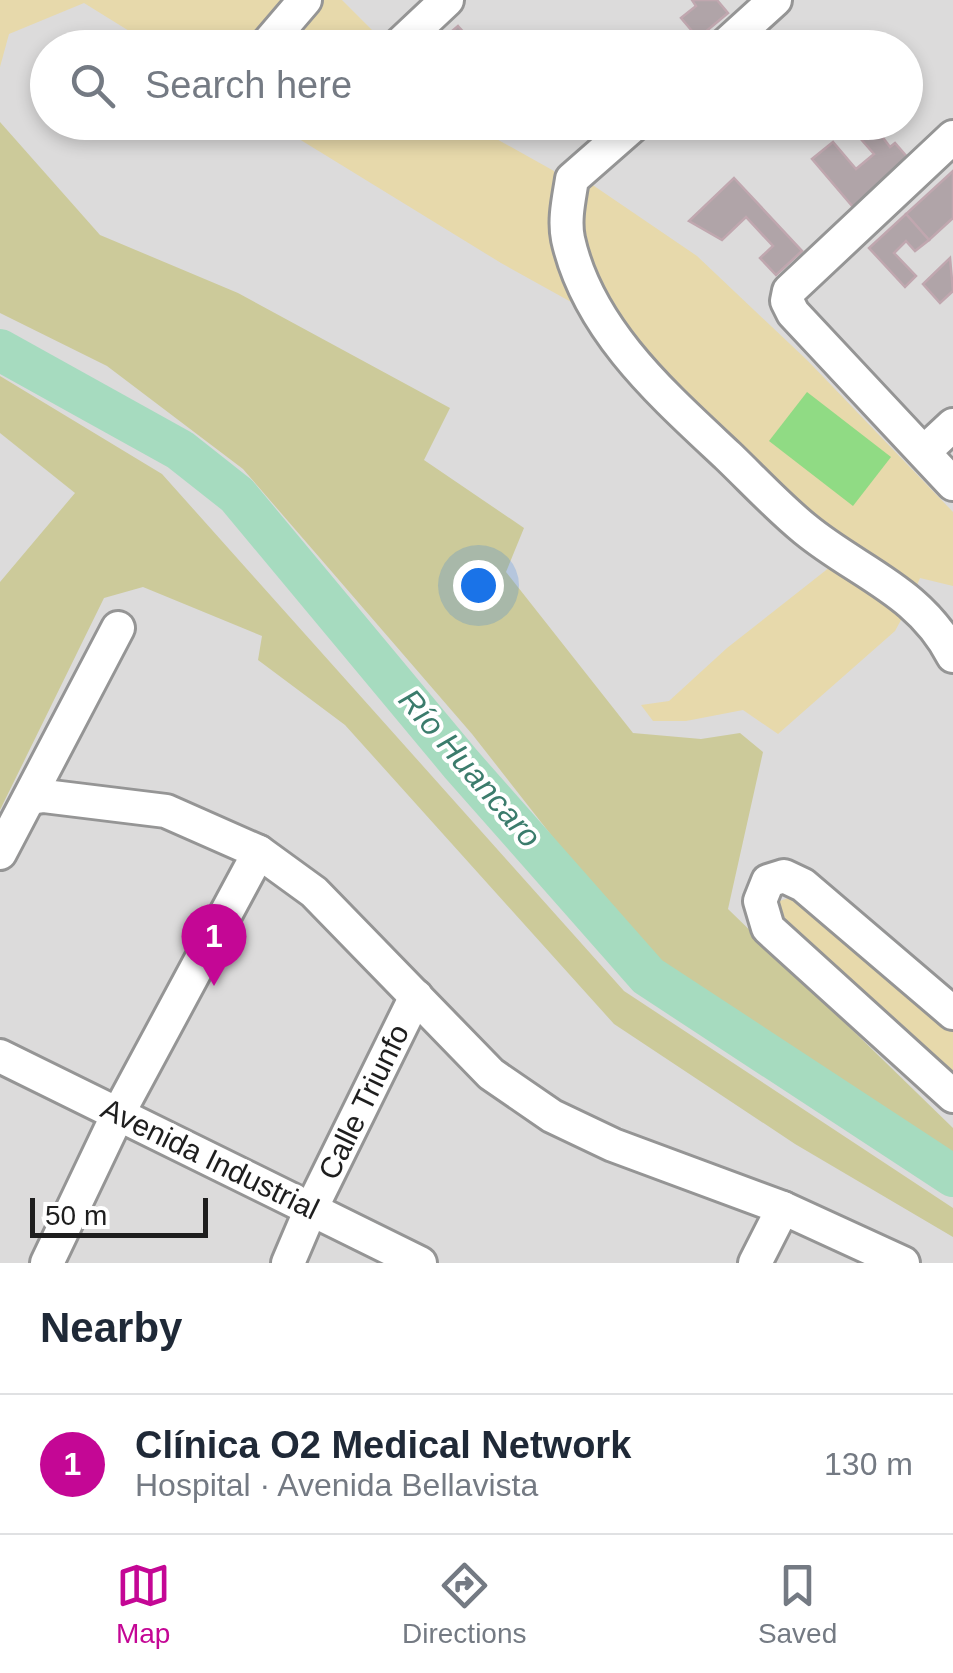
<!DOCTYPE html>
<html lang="en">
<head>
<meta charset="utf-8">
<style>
  body { margin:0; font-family:Arial,sans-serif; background:#f2f2f3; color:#1f2937 }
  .scale { position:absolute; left:30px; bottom:25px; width:178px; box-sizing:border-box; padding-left:10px; border:5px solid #1e1e1e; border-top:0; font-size:28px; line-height:35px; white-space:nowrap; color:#1e1e1e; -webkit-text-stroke:8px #fff; paint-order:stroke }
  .you { position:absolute; left:478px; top:585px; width:35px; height:35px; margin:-25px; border:8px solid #fff; border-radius:50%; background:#1a73e8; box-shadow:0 0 0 15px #1a73e833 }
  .badge { display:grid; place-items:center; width:65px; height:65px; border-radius:50%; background:#c40795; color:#fff; font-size:32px; font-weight:700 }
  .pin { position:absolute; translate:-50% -82px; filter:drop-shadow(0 2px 5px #0008) }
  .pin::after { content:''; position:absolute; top:52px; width:35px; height:30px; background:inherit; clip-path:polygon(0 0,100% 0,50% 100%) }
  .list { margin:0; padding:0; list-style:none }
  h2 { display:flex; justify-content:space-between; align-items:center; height:130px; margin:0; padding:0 40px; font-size:42px }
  h2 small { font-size:32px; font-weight:400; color:#747a83 }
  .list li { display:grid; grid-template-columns:65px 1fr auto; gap:30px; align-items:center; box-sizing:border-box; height:140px; padding:0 40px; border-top:2px solid #e0e1e3 }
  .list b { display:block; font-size:38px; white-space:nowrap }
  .list p { margin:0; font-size:32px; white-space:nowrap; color:#747a83 }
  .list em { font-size:32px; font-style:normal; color:#747a83 }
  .icon { flex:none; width:55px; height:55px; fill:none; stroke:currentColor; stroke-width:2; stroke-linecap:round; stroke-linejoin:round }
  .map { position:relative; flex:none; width:953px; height:1263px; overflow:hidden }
  .search { position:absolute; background:#fff; box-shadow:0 5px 15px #0003; left:30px; right:30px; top:30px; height:110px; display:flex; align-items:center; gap:25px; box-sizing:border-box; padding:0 35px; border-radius:55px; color:#747a83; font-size:38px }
  .sheet { height:270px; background:#fff }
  nav { display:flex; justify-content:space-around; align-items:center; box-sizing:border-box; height:140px; border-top:2px solid #e0e1e3; background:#fff; font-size:28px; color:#747a83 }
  nav a { display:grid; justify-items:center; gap:5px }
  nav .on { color:#c40795 }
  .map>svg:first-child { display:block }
  .residential { fill:#dcdbdb; fill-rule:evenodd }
  .grass { fill:#e7d9ab }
  .forest { fill:#ccca9a }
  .pitch { fill:#90db84 }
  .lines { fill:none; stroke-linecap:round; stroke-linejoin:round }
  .river { stroke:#a6dbbf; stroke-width:42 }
  .building { fill:#b0a4a8; stroke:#c0a7af; stroke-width:2.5 }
  .minor-casing { stroke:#959595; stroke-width:38 }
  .minor { stroke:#fff; stroke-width:32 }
  .labels { text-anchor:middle; stroke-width:8; stroke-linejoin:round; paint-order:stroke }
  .street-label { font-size:30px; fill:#1e1e1e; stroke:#fff }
  .water-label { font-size:32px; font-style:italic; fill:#3b7c6c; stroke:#fff }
</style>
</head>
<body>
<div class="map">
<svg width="953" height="1263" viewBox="0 0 953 1263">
  <rect width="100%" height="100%" fill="#eee4e5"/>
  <!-- residential -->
  <path class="residential" d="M0,0H953V1263H0ZM48,48H906V122H48Z"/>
  <!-- grass -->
  <g class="grass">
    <polygon points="0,0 342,0 389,47 155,47 84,3 9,34 0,67"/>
    <polygon points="273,123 468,123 554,171 557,230 591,313 501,263"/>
    <polygon points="578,175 697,256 808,361 953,512 953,586 920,578 914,592 791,496 657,380 585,262"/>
    <polygon points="830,567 907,609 895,631 778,734 743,710 686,721 653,721 641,705 669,701 727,648"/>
    <polygon points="791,897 953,1028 953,1080 789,926 777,902"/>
  </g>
  <!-- forest -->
  <g class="forest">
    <polygon points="0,122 100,235 238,293 450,408 424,460 524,528 506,572 633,733 701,739 740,733 763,752 728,909 953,1128 953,1164 672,974 628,933 472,734 243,469 107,366 0,313"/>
    <polygon points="0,376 162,474 624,991 953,1208 953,1237 795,1144 614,1024 345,725 258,660 262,636 143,587 104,598 0,810 0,582 75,493 0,433"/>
  </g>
  <!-- pitch -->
  <polygon class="pitch" points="807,392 891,457 853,506 769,441"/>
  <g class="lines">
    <!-- river -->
    <polyline class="river" points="0,350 180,450 237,495 461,764 648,976 953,1176"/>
  </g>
  <!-- building -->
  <g class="building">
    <polygon points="692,0 717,0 728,13 698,38 681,18 696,6"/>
    <polygon points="458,26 478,48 452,48 444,38"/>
    <polygon points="878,122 886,131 881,135 890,147 895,143 909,159 853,207 812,159 833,142 856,169 874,154 859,137"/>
    <polygon points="953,171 953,218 929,240 906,214"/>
    <polygon points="734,178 802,251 776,275 760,258 773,246 746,217 722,240 689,221"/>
    <polygon points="906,214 929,240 915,251 906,241 894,253 916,276 905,287 869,248"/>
    <polygon points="950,258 953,291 940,303 923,284"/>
  </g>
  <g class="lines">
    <!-- minor casing -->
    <g class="minor-casing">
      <g id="minor">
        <polyline points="264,48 305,0"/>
        <polyline points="396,48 447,0"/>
        <polyline points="722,48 775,0"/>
        <path d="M637,122L572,179C569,199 564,219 568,239C588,330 664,396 728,456C753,480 778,507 805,529C857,572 920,591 953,656"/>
        <polyline points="953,137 789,291 787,301 793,313 953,484"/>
        <polyline points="924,452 953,425"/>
        <polyline points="30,798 44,796 166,811 259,852 314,892 491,1074 552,1116 613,1145 783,1208 903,1263"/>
        <polyline points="0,853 118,628"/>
        <polyline points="953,1013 803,885 784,876 768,881 760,901 768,928 953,1096"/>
        <polyline points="0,1056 420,1263"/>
        <polyline points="47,1263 118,1114 259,852"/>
        <polyline points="288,1263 311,1209 416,996"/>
        <polyline points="755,1263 783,1208"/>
      </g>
    </g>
    <!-- minor -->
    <use href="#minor" class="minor"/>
  </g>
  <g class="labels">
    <!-- street labels -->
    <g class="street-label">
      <text transform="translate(364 1102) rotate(-64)" y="10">Calle Triunfo</text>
      <text transform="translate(210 1159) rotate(26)" y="10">Avenida Industrial</text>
    </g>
    <!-- water labels -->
    <g class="water-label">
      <text transform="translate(470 768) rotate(49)" y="11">Río Huancaro</text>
    </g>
  </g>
</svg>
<div class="scale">50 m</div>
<div class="you"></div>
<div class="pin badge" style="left:214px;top:986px">1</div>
<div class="search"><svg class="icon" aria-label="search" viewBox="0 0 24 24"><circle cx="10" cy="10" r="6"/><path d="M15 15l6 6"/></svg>Search here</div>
</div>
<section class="sheet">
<h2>Nearby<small></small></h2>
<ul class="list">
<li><span class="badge">1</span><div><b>Clínica O2 Medical Network</b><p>Hospital · Avenida Bellavista</p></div><em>130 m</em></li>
</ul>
</section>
<nav>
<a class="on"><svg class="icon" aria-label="map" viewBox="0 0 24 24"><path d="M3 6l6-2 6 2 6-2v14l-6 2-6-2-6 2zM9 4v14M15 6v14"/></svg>Map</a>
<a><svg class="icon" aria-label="directions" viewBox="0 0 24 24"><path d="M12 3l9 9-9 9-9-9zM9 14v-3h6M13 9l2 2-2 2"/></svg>Directions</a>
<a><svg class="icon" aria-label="saved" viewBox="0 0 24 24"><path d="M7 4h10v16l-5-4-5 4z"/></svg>Saved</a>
</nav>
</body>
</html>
